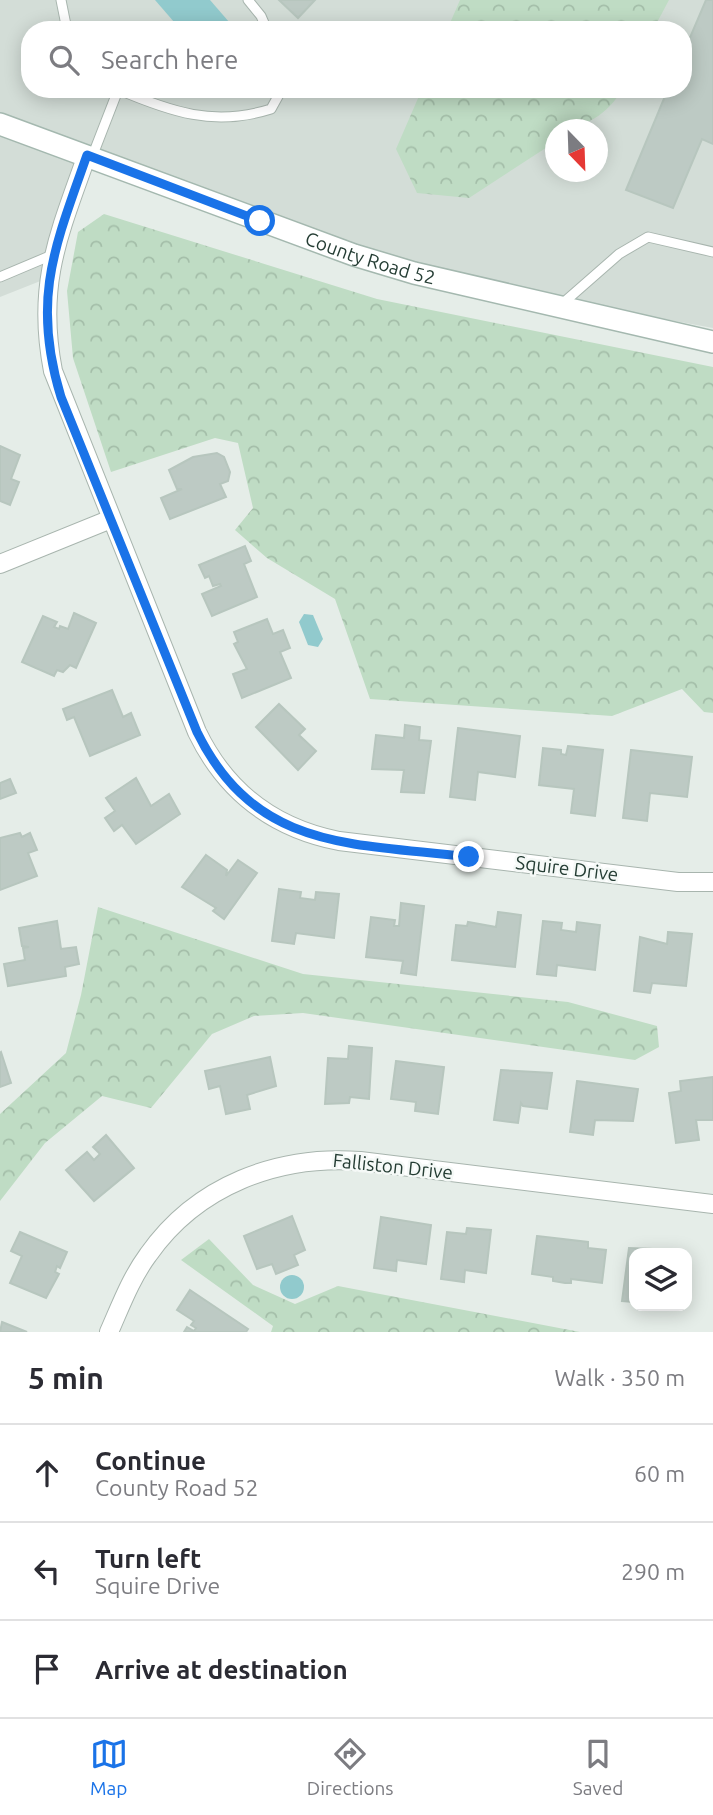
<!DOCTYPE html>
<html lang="en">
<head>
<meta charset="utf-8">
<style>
  body { margin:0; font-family:Ubuntu,sans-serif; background:#f2f2f3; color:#2b2b33 }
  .controls { position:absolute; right:21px; bottom:21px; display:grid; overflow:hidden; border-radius:14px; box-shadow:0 4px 18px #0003 }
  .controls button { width:63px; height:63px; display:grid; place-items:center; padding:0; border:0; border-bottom:2px solid #e1e1e2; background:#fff; color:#2b2b33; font:35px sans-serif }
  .compass { position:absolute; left:545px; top:119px; width:63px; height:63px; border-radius:50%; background:#fff; box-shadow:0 4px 18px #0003; rotate:157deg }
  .stop { position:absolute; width:21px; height:21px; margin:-16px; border:5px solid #1a73e8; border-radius:50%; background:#fff }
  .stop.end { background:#1a73e8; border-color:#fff; box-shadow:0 2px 7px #0008 }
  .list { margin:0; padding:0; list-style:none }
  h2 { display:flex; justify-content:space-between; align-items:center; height:91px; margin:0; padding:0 28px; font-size:30px }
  h2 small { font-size:23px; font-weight:400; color:#7c7c81 }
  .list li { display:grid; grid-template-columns:46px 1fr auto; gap:21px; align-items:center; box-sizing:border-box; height:98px; padding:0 28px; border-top:2px solid #e1e1e2 }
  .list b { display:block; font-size:26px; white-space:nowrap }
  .list p { margin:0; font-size:23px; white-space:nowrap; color:#7c7c81 }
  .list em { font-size:23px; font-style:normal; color:#7c7c81 }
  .icon { flex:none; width:38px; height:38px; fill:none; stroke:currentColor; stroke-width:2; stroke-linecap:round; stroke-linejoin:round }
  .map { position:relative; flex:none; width:713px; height:1332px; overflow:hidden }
  .search { position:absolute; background:#fff; box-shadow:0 4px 18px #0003; left:21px; right:21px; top:21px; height:77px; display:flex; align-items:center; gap:18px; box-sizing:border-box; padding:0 24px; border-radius:28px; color:#7c7c81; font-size:26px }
  .sheet { height:385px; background:#fff }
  nav { display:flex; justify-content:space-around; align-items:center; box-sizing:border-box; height:98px; border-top:2px solid #e1e1e2; background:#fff; font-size:19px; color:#7c7c81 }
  nav a { display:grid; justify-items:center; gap:4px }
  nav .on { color:#1a73e8 }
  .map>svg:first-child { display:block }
  .built { fill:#d3ddd7; fill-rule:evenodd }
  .forest { fill:url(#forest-crowns) }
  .water { fill:#91cacd }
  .building { fill:#bdcac4; stroke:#b7c6be; stroke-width:2 }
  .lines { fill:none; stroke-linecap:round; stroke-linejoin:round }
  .service-casing { stroke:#a8b5ae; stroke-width:11 }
  .minor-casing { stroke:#a8b5ae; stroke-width:20 }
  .secondary-casing { stroke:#a4b8af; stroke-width:24 }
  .service { stroke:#fff; stroke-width:9 }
  .minor { stroke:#fff; stroke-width:18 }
  .secondary { stroke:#fff; stroke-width:21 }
  .route { stroke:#1a73e8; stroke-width:9 }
  .labels { text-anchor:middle; stroke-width:5; stroke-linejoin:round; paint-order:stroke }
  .street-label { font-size:19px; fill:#253d34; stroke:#f5f9f7 }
</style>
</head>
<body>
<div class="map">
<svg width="713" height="1332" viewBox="0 0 713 1332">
  <defs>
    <pattern id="forest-crowns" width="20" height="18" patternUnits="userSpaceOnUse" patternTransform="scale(1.75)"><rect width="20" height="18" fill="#bfdcc4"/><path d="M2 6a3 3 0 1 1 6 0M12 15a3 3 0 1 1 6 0" fill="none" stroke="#a4bea9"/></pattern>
  </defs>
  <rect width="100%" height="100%" fill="#e5ede8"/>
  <!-- built -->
  <path class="built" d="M0,0H713V328L414,273L87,155L48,278L0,297ZM30,30H683V89H30ZM556,130H598V172H556Z"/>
  <!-- forest -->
  <g class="forest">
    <polygon points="460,0 669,0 653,30 447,30"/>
    <path d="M422,89H622C610,113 582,130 556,130L555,142L469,198L417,193L396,149Z"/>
    <polygon points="104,214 377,299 713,367 713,713 704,712 682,689 612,716 370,699 335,599 267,558 235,530 253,508 238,443 215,438 111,472 73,358 67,291 78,232"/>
    <polygon points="98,907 303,974 568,1002 657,1026 659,1047 635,1060 303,1013 254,1016 212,1034 151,1108 102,1096 45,1143 0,1201 0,1114 66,1053 81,995"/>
    <polygon points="209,1239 253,1285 295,1304 338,1286 580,1332 271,1332 273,1326 181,1260"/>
  </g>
  <!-- water -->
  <g class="water">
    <polygon points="155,0 210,0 236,30 181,30"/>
    <polygon points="304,614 313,615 323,639 318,647 308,645 299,622"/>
    <circle cx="292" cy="1287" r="12"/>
  </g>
  <!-- building -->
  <g class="building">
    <polygon points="279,0 315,0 298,18"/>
    <polygon points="706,0 713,0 713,144 702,139 673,208 626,190 668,89 683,89 683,54"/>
    <polygon points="0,446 20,455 11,479 19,482 10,505 0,501"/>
    <polygon points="217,453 224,457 230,472 228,481 220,484 226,497 170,519 161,498 182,489 177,489 169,470 193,457"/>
    <polygon points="245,546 251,561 244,564 257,597 212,616 202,594 221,586 220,584 213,586 209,576 205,578 199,565"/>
    <polygon points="74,613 96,623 76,668 70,665 63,672 57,670 54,676 22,662 43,616 57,622 54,627 59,629 60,626 68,629"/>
    <polygon points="267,619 273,634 283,630 290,648 280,652 291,678 242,698 233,674 247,669 234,644 238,642 234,632"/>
    <polygon points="112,690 123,717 131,713 140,735 90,756 74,717 67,720 63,709"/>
    <polygon points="279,704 305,729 299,735 316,751 298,770 256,727"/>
    <polygon points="405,725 420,727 419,740 431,741 424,793 401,792 404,770 372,769 376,735 404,738"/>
    <polygon points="458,728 520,736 515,777 478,772 475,800 450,797"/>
    <polygon points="568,746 603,750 595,816 571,813 574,789 539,785 543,748 561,750 561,754 566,755"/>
    <polygon points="631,750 692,757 687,797 650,793 647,821 623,818"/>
    <polygon points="136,778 151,806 169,794 180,814 136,844 122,825 114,831 105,818 115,811 106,798"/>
    <polygon points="10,779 16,793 0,799 0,783"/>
    <polygon points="20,833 22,837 30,833 37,850 28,853 37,876 0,890 0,838"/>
    <polygon points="206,855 227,870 226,876 238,860 257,873 224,919 213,911 216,908 182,887"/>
    <polygon points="279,889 301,892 300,898 315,900 316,892 339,894 334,938 296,933 294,944 272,941"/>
    <polygon points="401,903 424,906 416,975 401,973 403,961 366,957 371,917 395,920 394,926 399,926"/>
    <polygon points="498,912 521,915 515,967 452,960 456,925 467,926 468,922 496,927"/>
    <polygon points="57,921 61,949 76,947 79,964 65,967 66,976 8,986 4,964 25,960 23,948 29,947 22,946 19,928"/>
    <polygon points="543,921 562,923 561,930 576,932 577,922 600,925 595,970 557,965 556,976 537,974"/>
    <polygon points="668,932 692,934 686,986 652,983 650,993 634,991 640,937 667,944"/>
    <polygon points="349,1046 372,1048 369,1099 350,1097 349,1103 325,1104 328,1058 348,1059"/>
    <polygon points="1,1052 11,1083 0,1087 0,1053"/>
    <polygon points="270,1057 276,1086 247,1095 250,1109 226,1114 220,1086 209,1089 205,1071"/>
    <polygon points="396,1061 444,1067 438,1114 415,1111 416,1102 391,1099"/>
    <polygon points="501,1070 552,1073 547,1109 523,1106 521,1103 518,1123 494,1120"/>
    <polygon points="713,1077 713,1120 696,1120 699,1140 676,1143 669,1093 681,1091 680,1081"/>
    <polygon points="577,1081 638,1089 633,1121 595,1120 593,1135 570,1132"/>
    <polygon points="106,1135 134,1168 94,1201 66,1170 87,1152 94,1160 100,1154 93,1147"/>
    <polygon points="292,1216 305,1250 294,1255 298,1265 276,1274 272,1264 257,1269 244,1236"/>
    <polygon points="381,1217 431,1225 426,1264 397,1260 396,1271 374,1268"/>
    <polygon points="467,1228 491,1230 486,1273 465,1270 464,1282 441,1279 447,1232 466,1234"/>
    <polygon points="20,1232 67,1252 60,1268 57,1266 55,1272 59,1274 46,1298 10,1283 22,1256 11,1251"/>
    <polygon points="537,1236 588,1242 588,1248 606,1250 602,1283 571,1279 571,1283 565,1283 553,1281 553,1277 532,1274"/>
    <polygon points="629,1248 652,1249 652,1253 634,1253 634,1302 622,1301"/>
    <polygon points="190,1290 248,1329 246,1332 184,1332 187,1327 194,1331 196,1328 191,1325 194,1321 177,1310"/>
    <polygon points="2,1322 27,1332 0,1332"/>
  </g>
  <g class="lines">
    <!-- service casing -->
    <g class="service-casing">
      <g id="service">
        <polyline points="61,0 67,30"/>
        <polyline points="248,0 261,16 267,30"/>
        <path d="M117,89C171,112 214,127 271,109L282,89"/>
        <polyline points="92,157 118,90"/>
        <polyline points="0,277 52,255"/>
        <polyline points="562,304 619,254 648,237 713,252"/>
      </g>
    </g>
    <!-- minor casing -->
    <g class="minor-casing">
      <g id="minor">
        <path d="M87,155C59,234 36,284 53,371L197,732C226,792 273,828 339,841L678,882H713"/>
        <polyline points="0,564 111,519"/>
        <path d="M109,1332C121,1305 131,1278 148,1255C197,1185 278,1155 360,1161L713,1204"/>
      </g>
    </g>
    <!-- secondary casing -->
    <g class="secondary-casing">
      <g id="secondary">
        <path id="s1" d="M0,124L354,255L414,273L713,342"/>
      </g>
    </g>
    <!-- service -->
    <use href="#service" class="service"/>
    <!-- minor -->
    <use href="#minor" class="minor"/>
    <!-- secondary -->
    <use href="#secondary" class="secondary"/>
  </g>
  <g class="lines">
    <!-- route -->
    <path class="route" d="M260,221L87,155C55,246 31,299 61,397L197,732C256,852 354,843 469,857"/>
  </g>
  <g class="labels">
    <!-- street labels -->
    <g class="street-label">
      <text dy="7" stroke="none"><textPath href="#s1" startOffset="394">County Road 52</textPath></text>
      <text transform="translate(567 868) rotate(7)" y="7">Squire Drive</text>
      <text transform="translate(393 1166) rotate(6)" y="7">Falliston Drive</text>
    </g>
  </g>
</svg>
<div class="controls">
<button><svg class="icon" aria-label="layers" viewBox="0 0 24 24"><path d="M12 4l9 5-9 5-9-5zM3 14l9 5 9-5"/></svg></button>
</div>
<svg class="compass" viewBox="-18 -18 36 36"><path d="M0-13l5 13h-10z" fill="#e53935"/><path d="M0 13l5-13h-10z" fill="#7c7c81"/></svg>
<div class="stop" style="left:260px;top:221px"></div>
<div class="stop end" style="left:469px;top:857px"></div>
<div class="search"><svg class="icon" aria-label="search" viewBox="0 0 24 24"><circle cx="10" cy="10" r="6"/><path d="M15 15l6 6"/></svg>Search here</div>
</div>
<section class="sheet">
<h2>5 min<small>Walk · 350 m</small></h2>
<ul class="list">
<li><svg class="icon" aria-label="ahead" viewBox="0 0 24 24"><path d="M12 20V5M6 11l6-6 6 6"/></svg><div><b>Continue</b><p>County Road 52</p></div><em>60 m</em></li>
<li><svg class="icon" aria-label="left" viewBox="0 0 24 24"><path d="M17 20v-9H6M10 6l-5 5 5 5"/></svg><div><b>Turn left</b><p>Squire Drive</p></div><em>290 m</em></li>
<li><svg class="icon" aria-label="arrive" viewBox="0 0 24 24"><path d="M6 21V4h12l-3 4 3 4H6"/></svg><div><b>Arrive at destination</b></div></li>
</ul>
</section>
<nav>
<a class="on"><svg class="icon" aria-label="map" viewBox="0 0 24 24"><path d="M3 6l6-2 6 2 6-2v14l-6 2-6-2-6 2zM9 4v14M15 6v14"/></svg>Map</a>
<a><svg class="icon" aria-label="directions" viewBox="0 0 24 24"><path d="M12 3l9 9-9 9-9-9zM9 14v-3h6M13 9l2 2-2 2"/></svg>Directions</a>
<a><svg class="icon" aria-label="saved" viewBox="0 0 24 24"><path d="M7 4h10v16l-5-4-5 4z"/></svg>Saved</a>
</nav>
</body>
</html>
